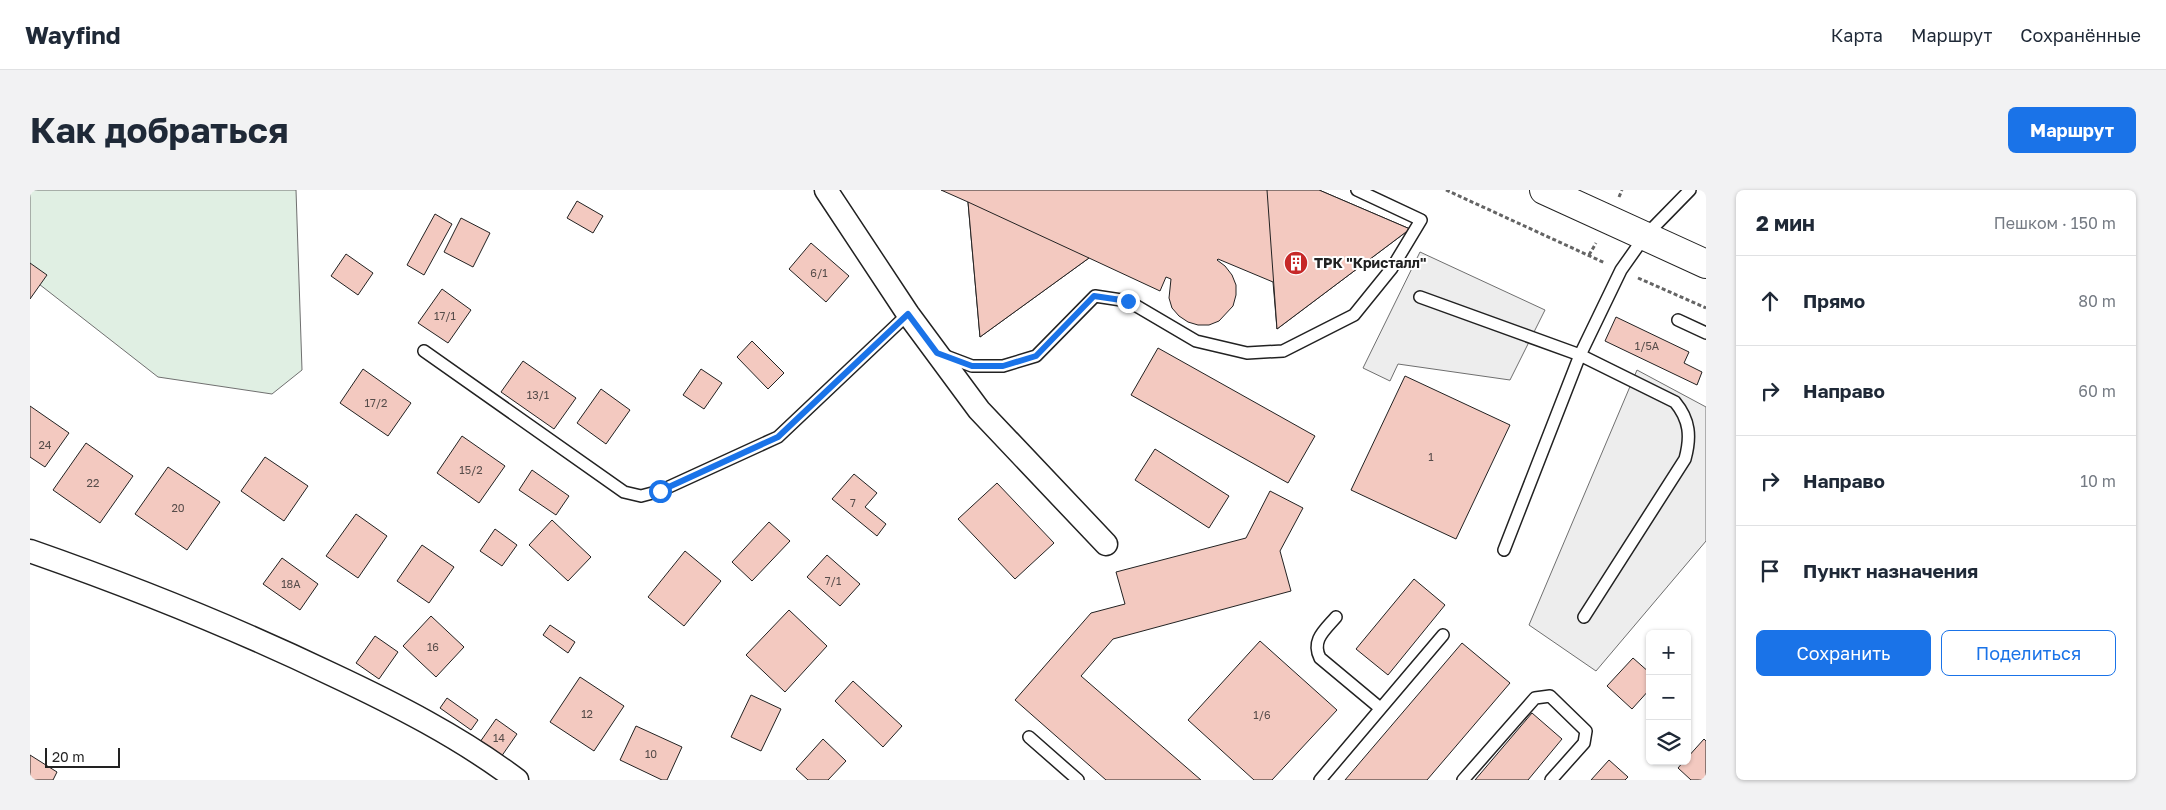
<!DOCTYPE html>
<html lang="ru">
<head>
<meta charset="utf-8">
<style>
  body { margin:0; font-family:"Golos Text",sans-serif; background:#f2f2f3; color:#1f2937 }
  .controls { position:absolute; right:15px; bottom:15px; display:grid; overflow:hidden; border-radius:8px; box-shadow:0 1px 4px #0004 }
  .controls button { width:45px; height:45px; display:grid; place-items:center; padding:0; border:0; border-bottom:1px solid #e0e1e3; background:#fff; color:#1f2937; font:25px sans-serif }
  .scale { position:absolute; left:15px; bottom:12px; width:75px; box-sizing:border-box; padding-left:5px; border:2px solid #222; border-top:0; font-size:14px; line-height:18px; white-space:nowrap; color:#222; -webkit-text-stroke:4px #fff; paint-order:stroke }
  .stop { position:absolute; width:15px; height:15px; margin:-11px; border:4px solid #1a73e8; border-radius:50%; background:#fff }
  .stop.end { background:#1a73e8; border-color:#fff; box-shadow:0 1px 5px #0008 }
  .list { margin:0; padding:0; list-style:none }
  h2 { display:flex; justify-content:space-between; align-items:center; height:65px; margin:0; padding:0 20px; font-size:21px }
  h2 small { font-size:16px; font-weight:400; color:#747a83 }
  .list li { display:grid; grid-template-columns:32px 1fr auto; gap:15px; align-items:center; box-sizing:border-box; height:90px; padding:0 20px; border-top:1px solid #e0e1e3 }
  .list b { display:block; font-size:19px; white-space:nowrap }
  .list em { font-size:16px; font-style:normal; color:#747a83 }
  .actions { display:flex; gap:10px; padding:15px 20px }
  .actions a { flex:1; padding:11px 0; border:1px solid #1a73e8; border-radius:8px; text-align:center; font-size:18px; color:#1a73e8 }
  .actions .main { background:#1a73e8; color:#fff }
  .icon { flex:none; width:28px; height:28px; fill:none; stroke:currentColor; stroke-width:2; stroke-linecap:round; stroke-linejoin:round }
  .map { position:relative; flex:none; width:1676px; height:590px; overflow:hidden; border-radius:8px }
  header { display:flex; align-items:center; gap:30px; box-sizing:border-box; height:70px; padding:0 25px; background:#fff; border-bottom:1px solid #e0e1e3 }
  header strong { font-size:24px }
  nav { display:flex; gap:28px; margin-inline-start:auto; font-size:18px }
  .intro { display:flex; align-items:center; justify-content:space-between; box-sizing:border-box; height:120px; padding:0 30px }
  h1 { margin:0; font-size:35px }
  .button { padding:12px 22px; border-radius:8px; background:#1a73e8; color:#fff; font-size:18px; font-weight:700 }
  main { display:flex; gap:30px; padding:0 30px }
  aside { flex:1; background:#fff; border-radius:8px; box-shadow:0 1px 4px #0004 }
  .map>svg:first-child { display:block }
  .green { fill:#e0efe3; stroke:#6f6f6f }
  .parking { fill:#ededed; stroke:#6f6f6f }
  .building { fill:#f3c9c0; stroke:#222 }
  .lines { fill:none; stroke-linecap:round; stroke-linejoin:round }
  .lane-casing { stroke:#222; stroke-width:14 }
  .street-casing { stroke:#222; stroke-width:25 }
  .primary-casing { stroke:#222; stroke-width:30 }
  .path { stroke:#646464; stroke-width:3; stroke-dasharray:4 2.5; stroke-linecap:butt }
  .lane { stroke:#fff; stroke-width:11 }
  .street { stroke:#fff; stroke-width:22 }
  .primary { stroke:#fff; stroke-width:28 }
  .route { stroke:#1a73e8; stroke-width:6 }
  .labels { text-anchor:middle; stroke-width:4; stroke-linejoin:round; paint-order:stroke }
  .number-label { font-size:11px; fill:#564c4a }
  .poi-label { font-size:14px; font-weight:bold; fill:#222; stroke:#fff; text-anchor:start }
</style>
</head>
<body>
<header>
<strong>Wayfind</strong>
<nav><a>Карта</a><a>Маршрут</a><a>Сохранённые</a></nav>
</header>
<div class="intro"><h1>Как добраться</h1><a class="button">Маршрут</a></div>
<main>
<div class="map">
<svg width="1676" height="590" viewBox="0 0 1676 590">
  <rect width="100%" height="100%" fill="#fff"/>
  <!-- green -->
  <polygon class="green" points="0,0 266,0 272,180 242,204 128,187 0,87"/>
  <!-- parking -->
  <g class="parking">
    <polygon points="1390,62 1515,120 1480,190 1368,174 1360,191 1333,178"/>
    <polygon points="1607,180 1676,217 1676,351 1566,481 1499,435"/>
  </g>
  <!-- building -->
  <g class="building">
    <polygon points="911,0 1289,0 1380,39 1247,139 1243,92 1188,69 1187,70 1195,76 1202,85 1206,95 1206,105 1203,116 1189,131 1179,135 1168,135 1158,132 1149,126 1142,118 1139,108 1141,89 1136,87 1130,101 1059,68 950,147 938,12"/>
    <polygon points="1237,0 1289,0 1380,39 1247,139"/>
    <polygon points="547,11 573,26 563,43 537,28"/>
    <polygon points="938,12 1059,68 950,147"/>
    <polygon points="405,24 422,34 394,85 377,75"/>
    <polygon points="431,28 460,43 443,77 414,62"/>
    <polygon points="781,53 819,86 796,112 759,79"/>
    <polygon points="316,64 343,83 328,105 301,86"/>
    <polygon points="0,73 17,85 0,109"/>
    <polygon points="412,99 441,120 418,153 388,133"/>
    <polygon points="1586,127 1659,162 1654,173 1672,182 1667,195 1575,151"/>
    <polygon points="722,151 754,183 738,199 707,167"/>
    <polygon points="1128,158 1285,246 1258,293 1101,205"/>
    <polygon points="493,171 546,208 524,239 471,202"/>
    <polygon points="333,179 381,213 358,246 310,213"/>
    <polygon points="671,179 692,193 674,219 653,205"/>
    <polygon points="1375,186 1480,235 1426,349 1321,300"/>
    <polygon points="571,199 600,220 576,254 547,233"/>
    <polygon points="0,216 39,243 15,277 0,267"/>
    <polygon points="432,246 475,276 449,313 407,283"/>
    <polygon points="56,253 103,286 70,333 23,300"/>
    <polygon points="1125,259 1199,306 1179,338 1105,290"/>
    <polygon points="235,267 278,296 254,331 211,301"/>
    <polygon points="138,277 190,312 157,360 105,324"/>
    <polygon points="502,280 539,306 526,325 489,300"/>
    <polygon points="824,284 847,303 835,317 856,334 847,346 802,309"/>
    <polygon points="967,293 1024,353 985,389 928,329"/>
    <polygon points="1240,301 1273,318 1250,361 1261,401 1083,449 1051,486 1171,590 1076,590 985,510 1061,423 1095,414 1086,382 1216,348"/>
    <polygon points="326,324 357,346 328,388 296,366"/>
    <polygon points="522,330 561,367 538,391 499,355"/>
    <polygon points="739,332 760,351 722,391 702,372"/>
    <polygon points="465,339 487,355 472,376 450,361"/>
    <polygon points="392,355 424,377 399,413 367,391"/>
    <polygon points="655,361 691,391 654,436 618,407"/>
    <polygon points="797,365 830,394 810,416 777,387"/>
    <polygon points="252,368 288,394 270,420 233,394"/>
    <polygon points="1384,389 1415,415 1358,485 1326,459"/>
    <polygon points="759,420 797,456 755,502 716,465"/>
    <polygon points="401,426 434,457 406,487 373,456"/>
    <polygon points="520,435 545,452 538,463 513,445"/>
    <polygon points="345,446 368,462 349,489 326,473"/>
    <polygon points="1230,451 1307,520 1242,590 1224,590 1158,530"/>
    <polygon points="1432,453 1480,493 1397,590 1315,590"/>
    <polygon points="1603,468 1620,483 1620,499 1602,519 1577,496"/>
    <polygon points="550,487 594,516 564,561 520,532"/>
    <polygon points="823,491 872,536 853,557 805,511"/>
    <polygon points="721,505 751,519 731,561 701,547"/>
    <polygon points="417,508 448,530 441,540 410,518"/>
    <polygon points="1502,523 1532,549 1498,590 1445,590"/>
    <polygon points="466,529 487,544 471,567 450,552"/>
    <polygon points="606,536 652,557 637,590 632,590 590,570"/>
    <polygon points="793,549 816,571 798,590 778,590 766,579"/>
    <polygon points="1674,549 1676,551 1676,590 1661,590 1648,578 1654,571 1657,571 1657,568"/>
    <polygon points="0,565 27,582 23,590 0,590"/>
    <polygon points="1579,570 1598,587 1595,590 1561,590"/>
  </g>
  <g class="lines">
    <!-- lane casing -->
    <g class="lane-casing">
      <g id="lane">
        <path d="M1390,107L1550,165L1645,212C1660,230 1661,247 1655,269L1554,427"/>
        <polyline points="1648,130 1676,143"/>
        <polyline points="394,161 594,302 611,306 630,301 748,247 878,124"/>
        <polyline points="913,165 942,176 973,176 1006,166 1065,106 1098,111 1166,151 1217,163 1253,161 1324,125 1362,78 1391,30 1327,0"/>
        <polyline points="1474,360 1550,165 1591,80 1615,46 1660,0"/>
        <path d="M1306,427C1295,440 1281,450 1290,468L1350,518"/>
        <polyline points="999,547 1048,590"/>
        <polyline points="1290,590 1413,445"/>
        <polyline points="1433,590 1505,508 1520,506 1556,541 1554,553 1521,590"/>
      </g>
    </g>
    <!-- street casing -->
    <g class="street-casing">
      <g id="street">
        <polyline points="796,0 878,124 949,220 1076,354"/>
        <path d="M0,361C103,397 203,437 301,484C365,514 430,547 487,590"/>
      </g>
    </g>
    <!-- primary casing -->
    <g class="primary-casing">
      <polyline id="primary" points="1514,0 1676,74"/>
    </g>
    <!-- path -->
    <g class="path">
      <polyline points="1416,0 1575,73"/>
      <polyline points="1589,7 1592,0"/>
      <polyline points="1559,65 1566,53"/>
      <polyline points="1608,88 1676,118"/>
    </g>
    <!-- lane -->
    <use href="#lane" class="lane"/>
    <!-- street -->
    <use href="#street" class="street"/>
    <!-- primary -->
    <use href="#primary" class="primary"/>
  </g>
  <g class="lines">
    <!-- route -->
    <polyline class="route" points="630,301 748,247 878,124 907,163 942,176 973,176 1006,166 1064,106 1098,111"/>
  </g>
  <!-- icons -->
  <defs>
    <g id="building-disc" transform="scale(1.25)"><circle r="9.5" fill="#c62828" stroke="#fff"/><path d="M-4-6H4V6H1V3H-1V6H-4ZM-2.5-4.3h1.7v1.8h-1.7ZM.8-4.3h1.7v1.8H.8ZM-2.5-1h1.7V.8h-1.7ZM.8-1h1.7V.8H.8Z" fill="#fff"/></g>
  </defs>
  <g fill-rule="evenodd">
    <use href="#building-disc" x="1266" y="73"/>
  </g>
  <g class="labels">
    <!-- number labels -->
    <g class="number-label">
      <text x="789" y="87">6/1</text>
      <text x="415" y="130">17/1</text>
      <text x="1617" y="160">1/5А</text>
      <text x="508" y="209">13/1</text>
      <text x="346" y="217">17/2</text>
      <text x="15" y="259">24</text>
      <text x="1401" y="271">1</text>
      <text x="441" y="284">15/2</text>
      <text x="63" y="297">22</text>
      <text x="823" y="317">7</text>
      <text x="148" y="322">20</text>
      <text x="803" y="395">7/1</text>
      <text x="261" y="398">18А</text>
      <text x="403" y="461">16</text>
      <text x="557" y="528">12</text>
      <text x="1232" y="529">1/6</text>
      <text x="469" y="552">14</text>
      <text x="621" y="568">10</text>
    </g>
    <!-- poi labels -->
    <g class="poi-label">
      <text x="1284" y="78">ТРК "Кристалл"</text>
    </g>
  </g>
</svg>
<div class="controls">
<button>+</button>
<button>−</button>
<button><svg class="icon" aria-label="layers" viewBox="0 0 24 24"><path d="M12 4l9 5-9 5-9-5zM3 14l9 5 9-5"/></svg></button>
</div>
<div class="scale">20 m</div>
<div class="stop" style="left:630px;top:301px"></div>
<div class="stop end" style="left:1098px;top:111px"></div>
</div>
<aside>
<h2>2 мин<small>Пешком · 150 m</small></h2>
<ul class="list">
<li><svg class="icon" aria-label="ahead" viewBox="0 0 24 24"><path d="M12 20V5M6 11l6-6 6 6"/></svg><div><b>Прямо</b></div><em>80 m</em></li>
<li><svg class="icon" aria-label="right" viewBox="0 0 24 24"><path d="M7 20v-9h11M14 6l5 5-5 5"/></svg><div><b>Направо</b></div><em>60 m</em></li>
<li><svg class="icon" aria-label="right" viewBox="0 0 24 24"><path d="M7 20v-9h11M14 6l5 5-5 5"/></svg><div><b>Направо</b></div><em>10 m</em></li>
<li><svg class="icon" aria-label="arrive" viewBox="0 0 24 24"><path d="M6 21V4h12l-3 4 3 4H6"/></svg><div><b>Пункт назначения</b></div></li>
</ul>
<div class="actions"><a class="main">Сохранить</a><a>Поделиться</a></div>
</aside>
</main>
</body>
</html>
